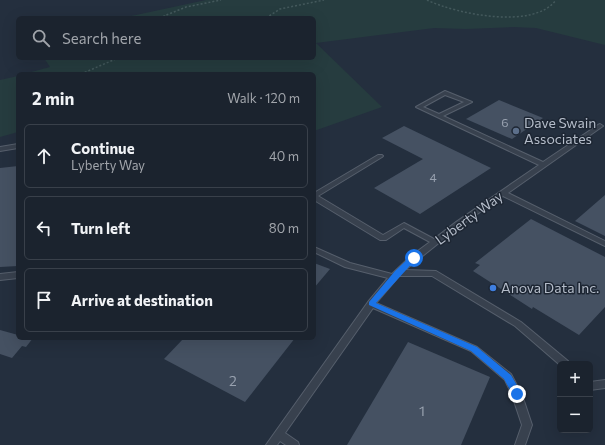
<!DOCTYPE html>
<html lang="en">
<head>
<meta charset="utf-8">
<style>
  body { margin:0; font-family:Commissioner,sans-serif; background:#242b36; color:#f1f3f6 }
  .controls { position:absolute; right:12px; bottom:12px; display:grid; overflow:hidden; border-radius:6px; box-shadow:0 4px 16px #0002 }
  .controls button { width:36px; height:36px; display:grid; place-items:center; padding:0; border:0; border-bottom:1px solid #39404a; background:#1b232e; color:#f1f3f6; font:20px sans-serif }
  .stop { position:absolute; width:12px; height:12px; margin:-9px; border:3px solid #1a73e8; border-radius:50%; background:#fff }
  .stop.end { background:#1a73e8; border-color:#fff; box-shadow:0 1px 4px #0008 }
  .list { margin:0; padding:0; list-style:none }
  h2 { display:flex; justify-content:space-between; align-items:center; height:52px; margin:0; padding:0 16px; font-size:17px }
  h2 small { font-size:13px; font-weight:400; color:#a0a4aa }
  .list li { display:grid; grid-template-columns:26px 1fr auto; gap:12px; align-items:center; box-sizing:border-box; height:64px; margin:0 8px 8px; padding:0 8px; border:1px solid #39404a; border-radius:6px }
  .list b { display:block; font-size:15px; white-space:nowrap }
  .list p { margin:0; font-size:13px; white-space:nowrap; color:#a0a4aa }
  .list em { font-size:13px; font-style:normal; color:#a0a4aa }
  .icon { flex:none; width:22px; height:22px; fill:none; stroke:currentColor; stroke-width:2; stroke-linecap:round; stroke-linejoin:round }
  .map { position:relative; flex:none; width:605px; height:445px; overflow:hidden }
  .search { position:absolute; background:#1b232e; box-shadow:0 4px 16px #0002; left:16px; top:16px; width:300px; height:44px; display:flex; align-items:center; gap:10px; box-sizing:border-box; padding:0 14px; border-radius:6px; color:#a0a4aa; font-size:15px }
  .panel { position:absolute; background:#1b232e; box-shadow:0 4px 16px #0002; left:16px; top:72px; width:300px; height:268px; border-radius:6px }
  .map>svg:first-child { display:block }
  .green { fill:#263c3f }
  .building { fill:#455162 }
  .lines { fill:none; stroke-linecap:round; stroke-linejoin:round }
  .lane-casing { stroke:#565f6c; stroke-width:2 }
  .path { stroke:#44595c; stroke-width:1.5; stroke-dasharray:2 2; stroke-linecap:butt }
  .lane { fill:#38414e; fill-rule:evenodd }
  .route { fill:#1a73e8 }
  .service-dot { fill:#5c6f8a; stroke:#1d2633; stroke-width:1.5 }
  .shop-dot { fill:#3f7fe0; stroke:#1d2633; stroke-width:1.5 }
  .labels { text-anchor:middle; stroke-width:3; stroke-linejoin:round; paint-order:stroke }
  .number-label { font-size:12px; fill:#98a1af }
  .poi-label { font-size:14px; fill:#b4bcc9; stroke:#1d2633; text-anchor:start }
  .street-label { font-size:14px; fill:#b4bcc9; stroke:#1d2633 }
  .near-number-label { font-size:14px; fill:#98a1af }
</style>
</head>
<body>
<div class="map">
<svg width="605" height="445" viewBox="0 0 605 445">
  <rect width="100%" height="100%" fill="#242f3e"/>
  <!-- green -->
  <g class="green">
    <polygon points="206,0 605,0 605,45 536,28 513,27 466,29 434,28 316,43 382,107 314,131 314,74 24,74 50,67 44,58 314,58 314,18 122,18"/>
    <polygon points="18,76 18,132 0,137 0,80"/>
  </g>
  <!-- building -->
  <g class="building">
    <polygon points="499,100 543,118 512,139 466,119"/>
    <polygon points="404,126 491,168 420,214 374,188 423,159 382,138"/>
    <polygon points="18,166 18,266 0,267 0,168"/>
    <polygon points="605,195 605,236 575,221"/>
    <polygon points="531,219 605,257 605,307 579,335 533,307 532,309 473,271 480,265 475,263"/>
    <polygon points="314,263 330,269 314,288"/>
    <polygon points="0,330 18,335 18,338 33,338 26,347 22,346 12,358 0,354"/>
    <polygon points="184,338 295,338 245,402 164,359"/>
    <polygon points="408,342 490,377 461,445 347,445"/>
  </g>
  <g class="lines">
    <!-- lane casing -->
    <g class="lane-casing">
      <g id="lane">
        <path d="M445,91L472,102L443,116L543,162L598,125L600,124L603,126L508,193L605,241V246L503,196L460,226L405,270L436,271L521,322L568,361L569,364H560V365L515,326L432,276H399L376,303L477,347L511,374L522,395L532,425L525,445H515L522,425L512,395L505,380L471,351L373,308L285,433L298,442L299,445H286L280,441L277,445H266L368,302L388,278L345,267L314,252V247L350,263L392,274L411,256L430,242L404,228L386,240H380L314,200V193L378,155H382L383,156L382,157L318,196L383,235L404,223L434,239L456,222L539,165L416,107ZM445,95L464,102L439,114L423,107Z"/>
        <polygon points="18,144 18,148 0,151 0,147"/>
        <polygon points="18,272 18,278 0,280 0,274"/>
        <polygon points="605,380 605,388 590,390 590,382"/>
      </g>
    </g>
    <!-- path -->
    <g class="path">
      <path d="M427,0C456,14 534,30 556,0"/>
      <polyline points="169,18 164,16 186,7 221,0"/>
      <polyline points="266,18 280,9 324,0"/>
      <polyline points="81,74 118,58"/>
    </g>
    <!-- lane -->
    <use href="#lane" class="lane"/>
  </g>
  <!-- route -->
  <polygon class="route" points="411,256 417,258 376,303 477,347 511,375 522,394 520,397 514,397 504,379 471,351 369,305 369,302 395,271"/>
  <!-- markers -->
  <circle class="service-dot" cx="516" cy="131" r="4"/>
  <circle class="shop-dot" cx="493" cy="288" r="4"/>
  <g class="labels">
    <!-- number labels -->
    <g class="number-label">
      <text x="505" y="127">6</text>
      <text x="433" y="182">4</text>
    </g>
    <!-- poi labels -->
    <g class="poi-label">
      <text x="524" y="128">Dave Swain<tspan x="524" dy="16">Associates</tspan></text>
      <text x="501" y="293">Anova Data Inc.</text>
    </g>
    <!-- street labels -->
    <g class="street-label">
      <text transform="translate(469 218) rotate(-36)" y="5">Lyberty Way</text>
    </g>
    <!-- near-number labels -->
    <g class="near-number-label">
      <text x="233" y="386">2</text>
      <text x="422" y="416">1</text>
    </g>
  </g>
</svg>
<div class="controls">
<button>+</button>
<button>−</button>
</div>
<div class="stop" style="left:414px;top:258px"></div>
<div class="stop end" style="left:517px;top:394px"></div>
<div class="search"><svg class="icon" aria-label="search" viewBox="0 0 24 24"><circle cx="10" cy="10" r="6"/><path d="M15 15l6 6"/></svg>Search here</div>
<section class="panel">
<h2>2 min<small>Walk · 120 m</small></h2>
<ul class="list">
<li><svg class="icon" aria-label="ahead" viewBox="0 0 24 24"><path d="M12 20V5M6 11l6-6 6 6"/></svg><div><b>Continue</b><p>Lyberty Way</p></div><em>40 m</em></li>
<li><svg class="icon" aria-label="left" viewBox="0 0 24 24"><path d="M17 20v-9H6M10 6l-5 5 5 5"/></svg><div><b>Turn left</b></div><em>80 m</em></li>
<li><svg class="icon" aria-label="arrive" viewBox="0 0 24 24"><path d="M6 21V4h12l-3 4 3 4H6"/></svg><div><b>Arrive at destination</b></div></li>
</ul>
</section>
</div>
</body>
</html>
